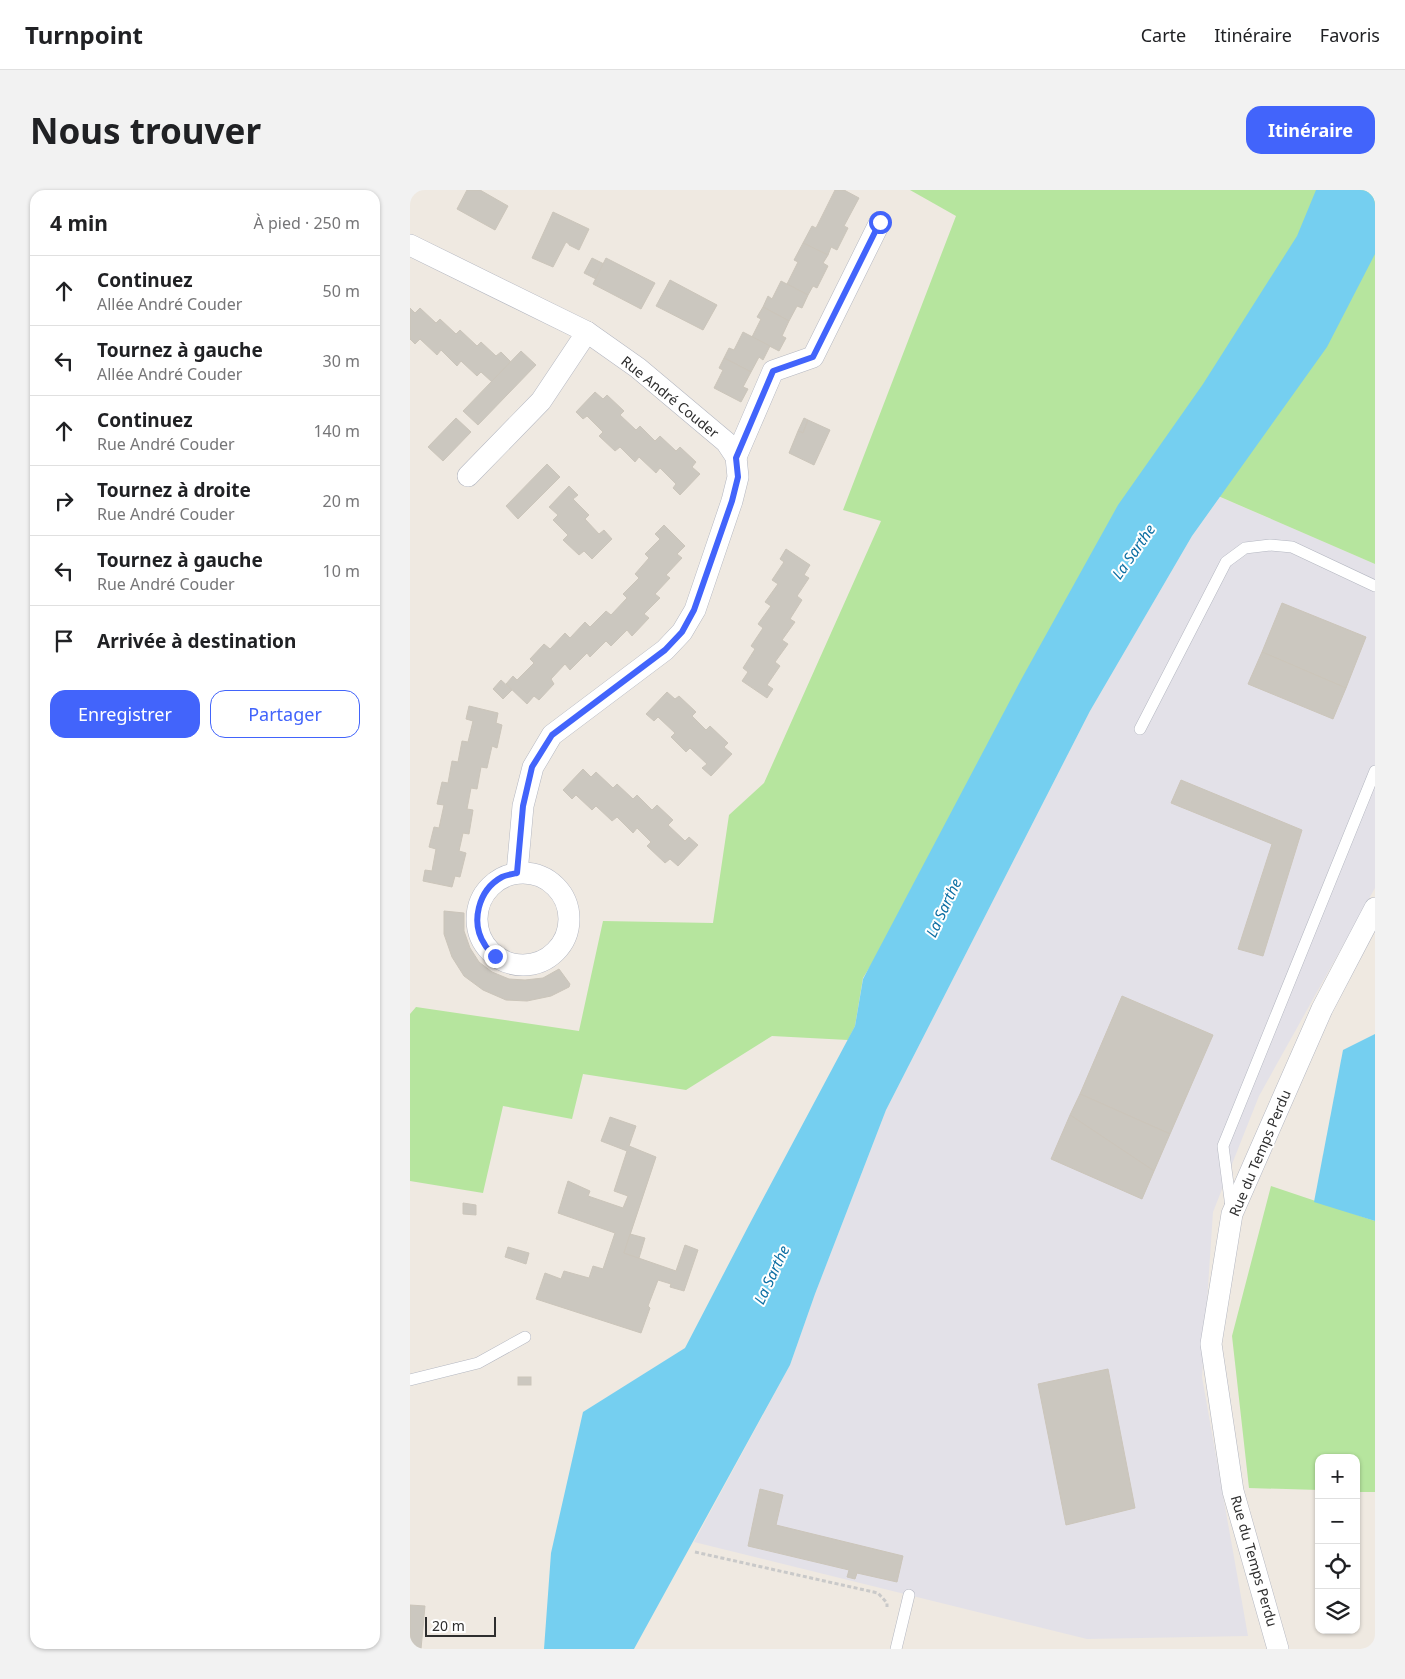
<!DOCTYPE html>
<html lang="fr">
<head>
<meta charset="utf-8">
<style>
  body { margin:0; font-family:"Noto Sans",sans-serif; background:#f2f2f2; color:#202124 }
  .controls { position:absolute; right:15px; bottom:15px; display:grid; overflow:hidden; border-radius:10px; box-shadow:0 1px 4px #0004 }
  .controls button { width:45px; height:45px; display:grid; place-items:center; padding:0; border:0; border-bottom:1px solid #e0e0e0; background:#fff; color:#202124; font:25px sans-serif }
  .scale { position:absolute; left:15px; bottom:12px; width:71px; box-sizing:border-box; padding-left:5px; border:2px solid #2e2e2e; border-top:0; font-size:14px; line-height:18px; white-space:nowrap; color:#2e2e2e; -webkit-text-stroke:4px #fff; paint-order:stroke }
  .stop { position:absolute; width:15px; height:15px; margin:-11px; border:4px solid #4264fb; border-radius:50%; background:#fff }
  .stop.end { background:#4264fb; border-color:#fff; box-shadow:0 1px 5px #0008 }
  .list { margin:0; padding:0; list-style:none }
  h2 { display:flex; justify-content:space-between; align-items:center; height:65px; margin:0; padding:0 20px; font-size:21px }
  h2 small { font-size:16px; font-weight:400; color:#757577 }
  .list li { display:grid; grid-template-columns:32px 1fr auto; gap:15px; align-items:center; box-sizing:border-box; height:70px; padding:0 20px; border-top:1px solid #e0e0e0 }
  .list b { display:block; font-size:19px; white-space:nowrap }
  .list p { margin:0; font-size:16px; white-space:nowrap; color:#757577 }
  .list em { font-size:16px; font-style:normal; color:#757577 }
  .actions { display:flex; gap:10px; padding:15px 20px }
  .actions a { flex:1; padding:11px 0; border:1px solid #4264fb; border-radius:15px; text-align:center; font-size:18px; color:#4264fb }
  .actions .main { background:#4264fb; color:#fff }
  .icon { flex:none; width:28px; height:28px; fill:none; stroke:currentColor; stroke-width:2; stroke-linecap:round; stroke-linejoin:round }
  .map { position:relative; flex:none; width:965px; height:1459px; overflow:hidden; border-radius:15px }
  header { display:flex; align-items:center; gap:30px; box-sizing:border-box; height:70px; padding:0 25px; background:#fff; border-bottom:1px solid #e0e0e0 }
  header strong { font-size:24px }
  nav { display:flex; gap:28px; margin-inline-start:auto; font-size:18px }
  .intro { display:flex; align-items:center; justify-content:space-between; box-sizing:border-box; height:120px; padding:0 30px }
  h1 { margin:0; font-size:35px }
  .button { padding:12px 22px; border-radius:15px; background:#4264fb; color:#fff; font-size:18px; font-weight:700 }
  main { display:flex; gap:30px; padding:0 30px }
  aside { flex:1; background:#fff; border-radius:15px; box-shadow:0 1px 4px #0004 }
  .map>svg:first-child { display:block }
  .industrial { fill:#e3e1e8 }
  .green { fill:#b6e59e }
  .water { fill:#75cff0 }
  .building { fill:#cbc7bf; stroke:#cbc5ba }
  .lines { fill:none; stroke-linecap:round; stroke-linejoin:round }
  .service-casing { stroke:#b4b7c1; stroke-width:12 }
  .minor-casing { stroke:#b4b7c1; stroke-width:22 }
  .path { stroke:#c9c9c9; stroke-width:3; stroke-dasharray:4 2.5; stroke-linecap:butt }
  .service { stroke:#fff; stroke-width:11 }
  .minor { stroke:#fff; stroke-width:21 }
  .route { stroke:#4264fb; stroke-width:6 }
  .labels { text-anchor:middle; stroke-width:4; stroke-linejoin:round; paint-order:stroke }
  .street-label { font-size:14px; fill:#2e2e2e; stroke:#fff }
  .water-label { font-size:15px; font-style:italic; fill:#0d6fa3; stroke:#fff }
</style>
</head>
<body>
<header>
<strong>Turnpoint</strong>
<nav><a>Carte</a><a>Itinéraire</a><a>Favoris</a></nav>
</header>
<div class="intro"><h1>Nous trouver</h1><a class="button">Itinéraire</a></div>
<main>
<aside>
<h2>4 min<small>À pied · 250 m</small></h2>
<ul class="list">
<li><svg class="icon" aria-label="ahead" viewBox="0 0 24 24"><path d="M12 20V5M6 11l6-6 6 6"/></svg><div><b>Continuez</b><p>Allée André Couder</p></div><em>50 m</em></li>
<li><svg class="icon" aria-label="left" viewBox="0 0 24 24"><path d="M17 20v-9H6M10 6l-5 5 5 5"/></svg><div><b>Tournez à gauche</b><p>Allée André Couder</p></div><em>30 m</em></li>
<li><svg class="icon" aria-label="ahead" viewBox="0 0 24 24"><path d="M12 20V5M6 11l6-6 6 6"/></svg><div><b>Continuez</b><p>Rue André Couder</p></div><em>140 m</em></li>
<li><svg class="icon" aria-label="right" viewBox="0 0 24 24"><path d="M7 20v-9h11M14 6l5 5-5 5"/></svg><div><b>Tournez à droite</b><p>Rue André Couder</p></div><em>20 m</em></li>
<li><svg class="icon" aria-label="left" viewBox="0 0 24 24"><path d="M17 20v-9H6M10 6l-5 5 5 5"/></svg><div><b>Tournez à gauche</b><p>Rue André Couder</p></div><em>10 m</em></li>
<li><svg class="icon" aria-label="arrive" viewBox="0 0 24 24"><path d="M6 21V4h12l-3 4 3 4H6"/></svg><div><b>Arrivée à destination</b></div></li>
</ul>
<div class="actions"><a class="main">Enregistrer</a><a>Partager</a></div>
</aside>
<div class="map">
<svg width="965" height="1459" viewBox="0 0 965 1459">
  <rect width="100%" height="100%" fill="#efe9e1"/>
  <!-- industrial -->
  <polygon class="industrial" points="810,307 965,374 965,698 849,906 803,1022 792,1187 838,1446 677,1449 284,1352 380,1175 405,1104 476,920 680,521 782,346"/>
  <!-- green -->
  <g class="green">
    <polygon points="500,0 965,0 965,374 762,286 453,788 445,836 438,850 362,846 276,900 173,884 162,929 93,916 73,1003 0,991 0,824 6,817 169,841 193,731 303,733 319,625 354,593 471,331 433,320 546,26"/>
    <polygon points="861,996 965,1031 965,1302 946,1302 946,1268 909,1268 909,1300 839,1298 822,1146"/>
  </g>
  <!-- water -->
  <g class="water">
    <polygon points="906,0 965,0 965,64 917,157 782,346 680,521 476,920 405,1104 380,1175 224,1459 134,1459 141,1363 173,1222 275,1158 339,1035 445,836 453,789 612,488 708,315 793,194 887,46"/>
    <polygon points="965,844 965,1031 904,1012 933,860"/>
  </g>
  <!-- building -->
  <g class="building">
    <polygon points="57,0 70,0 98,16 85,40 47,19"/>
    <polygon points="425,0 434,0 449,8 434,36 438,38 427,60 421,57 418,65 393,53 402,36 406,38"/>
    <polygon points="143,22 179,39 169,60 159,55 159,54 156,52 143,77 122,68"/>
    <polygon points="393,53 418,65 413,73 418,76 407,98 403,96 398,105 377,94 388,72 384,70"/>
    <polygon points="182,68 194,74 186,89 174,83"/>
    <polygon points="196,68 245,93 231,119 183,94"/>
    <polygon points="260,90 307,115 293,140 246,116"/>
    <polygon points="371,91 398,105 392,118 387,116 379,131 353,117 358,106 362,109"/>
    <polygon points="353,117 379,131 372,146 376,148 369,161 342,147 351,129 347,127"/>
    <polygon points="0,118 5,123 10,118 26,133 30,129 46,144 50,140 67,156 71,152 86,166 91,162 101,172 82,192 71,182 67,186 51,171 47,176 31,160 27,165 10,149 5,154 0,149"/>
    <polygon points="333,142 360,156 353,170 349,167 341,182 314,168 319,158 324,160"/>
    <polygon points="111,161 126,175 68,235 53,221"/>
    <polygon points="314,168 341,182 333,197 338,199 331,212 304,198 313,180 309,178"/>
    <polygon points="185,202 193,209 197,205 214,221 210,225 226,240 230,236 245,251 250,246 266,261 270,257 286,272 282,277 290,284 270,305 263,298 266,294 250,278 246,283 229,267 225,272 210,257 205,261 189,246 193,242 177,226 173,229 166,222"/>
    <polygon points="46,228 61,242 33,271 18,257"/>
    <polygon points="394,228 398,230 393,243 388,241"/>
    <polygon points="398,230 420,240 404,275 379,263 388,241 393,243"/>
    <polygon points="137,274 150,287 108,329 96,316"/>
    <polygon points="159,296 168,305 163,309 179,325 175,329 189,344 194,340 202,349 182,369 174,361 169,365 153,350 158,345 143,330 148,325 139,317"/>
    <polygon points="254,335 275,356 267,364 272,368 256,385 260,388 245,404 250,408 234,424 239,428 222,446 217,440 201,456 196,451 180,467 177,463 160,480 155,474 141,489 144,494 129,510 124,506 117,514 96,494 103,486 107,490 124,473 120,469 134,454 140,459 155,443 160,448 175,432 180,437 196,421 201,425 217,408 213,404 229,388 225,384 239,368 235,364 250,349 245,344"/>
    <polygon points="376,359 400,375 394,385 399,388 387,406 392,410 380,429 385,432 372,450 378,454 365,472 370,476 357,495 363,499 357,508 332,491 338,482 333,478 345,459 341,456 353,438 348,434 361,416 355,412 368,394 362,390 374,372 370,369"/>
    <polygon points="872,413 956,447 936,498 852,462"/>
    <polygon points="852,462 936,498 923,529 838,494"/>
    <polygon points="91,490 102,500 93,509 83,499"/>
    <polygon points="257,502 265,509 269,506 286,522 282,526 296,540 300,536 318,553 314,557 322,564 301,586 292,578 297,574 280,558 276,562 261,547 265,543 248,527 244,531 236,524"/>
    <polygon points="59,516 88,523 86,533 92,535 87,558 82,556 77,578 71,577 67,599 61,598 57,619 63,620 59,644 53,643 49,661 56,663 50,687 45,686 42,697 13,691 15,680 22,681 26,659 19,657 24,637 29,638 34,615 27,614 32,592 38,593 42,571 48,572 52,551 58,552 63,531 56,529"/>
    <polygon points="173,579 181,587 186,582 203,598 207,594 223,609 227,605 242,620 247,615 263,630 258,635 275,651 279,647 288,655 268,676 260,669 255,673 237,656 241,652 227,638 223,643 207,627 202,631 186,616 182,620 166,605 162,609 153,600"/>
    <polygon points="771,590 892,640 853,766 828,759 862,654 761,613"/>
    <polygon points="34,721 54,723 54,741 60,758 69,772 82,782 99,789 115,790 133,788 149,779 160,794 159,797 141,806 117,811 96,810 73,800 54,786 42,767 34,744"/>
    <polygon points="712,806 803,845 760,944 670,904"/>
    <polygon points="670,904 760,944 744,981 660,925"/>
    <polygon points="660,925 744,981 732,1009 641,969"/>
    <polygon points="200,927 226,936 219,956 246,967 214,1063 266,1081 275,1055 288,1060 274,1101 260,1097 261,1094 248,1090 238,1116 240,1118 231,1143 126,1109 135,1083 151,1089 154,1081 179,1088 183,1076 193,1079 205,1043 148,1023 158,991 180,1001 178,1006 213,1018 218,1006 204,1001 217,961 191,951"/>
    <polygon points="53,1013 66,1015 66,1025 53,1024"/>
    <polygon points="220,1044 235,1048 229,1068 214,1063"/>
    <polygon points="98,1057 119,1063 116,1074 95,1067"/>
    <polygon points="698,1179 725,1318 656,1335 628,1194"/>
    <rect x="108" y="1187" width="13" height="8"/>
    <polygon points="350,1299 373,1305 366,1335 493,1366 487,1392 447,1383 445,1389 437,1387 439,1380 338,1356"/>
    <polygon points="0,1415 15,1416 11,1459 0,1459"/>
  </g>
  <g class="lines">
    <!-- service casing -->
    <g class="service-casing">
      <g id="service">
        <polyline points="730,539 816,372 835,358 860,355 882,357 965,396"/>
        <polyline points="821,1017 813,956 965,581"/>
        <polyline points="0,1190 68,1173 115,1147"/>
        <polyline points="486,1459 499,1405"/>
      </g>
    </g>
    <!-- minor casing -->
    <g class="minor-casing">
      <g id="minor">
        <polyline points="0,55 177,142 228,178 316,252 326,267 328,287 322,311 285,420 272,442 255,460 142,545 123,577 113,616 107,683"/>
        <polyline points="326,267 363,181 403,167 470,32"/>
        <polyline points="58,286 131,211 177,142"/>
        <circle cx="113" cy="729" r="46"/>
        <polyline points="868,1459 823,1301 801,1154 822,1024 912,819 965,718"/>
      </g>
    </g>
    <!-- path -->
    <polyline class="path" points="285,1362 468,1403 477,1413 477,1417"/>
    <!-- service -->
    <use href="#service" class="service"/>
    <!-- minor -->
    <use href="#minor" class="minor"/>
  </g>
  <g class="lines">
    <!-- route -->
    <path class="route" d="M85,766C82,763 77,759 75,755C60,733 68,700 92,687C96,685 102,684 107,683L113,616L122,577L142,545L255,460L272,442L284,420L322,311L328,287L326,268L363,181L403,167L470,32"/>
  </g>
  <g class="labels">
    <!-- street labels -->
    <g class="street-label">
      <text transform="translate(260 207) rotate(39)" y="5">Rue André Couder</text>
      <text transform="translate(850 963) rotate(-67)" y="5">Rue du Temps Perdu</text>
      <text transform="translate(844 1371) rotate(74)" y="5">Rue du Temps Perdu</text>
    </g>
    <!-- water labels -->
    <g class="water-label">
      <text transform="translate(724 362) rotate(-55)" y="5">La Sarthe</text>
      <text transform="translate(534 718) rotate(-65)" y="5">La Sarthe</text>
      <text transform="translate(362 1085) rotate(-65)" y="5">La Sarthe</text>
    </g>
  </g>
</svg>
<div class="controls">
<button>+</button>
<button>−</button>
<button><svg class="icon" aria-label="locate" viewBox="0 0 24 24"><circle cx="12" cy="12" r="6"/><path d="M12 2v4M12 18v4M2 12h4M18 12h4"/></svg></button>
<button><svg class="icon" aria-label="layers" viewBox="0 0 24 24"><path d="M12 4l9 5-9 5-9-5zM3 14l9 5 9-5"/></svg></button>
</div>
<div class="scale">20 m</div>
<div class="stop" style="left:470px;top:32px"></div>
<div class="stop end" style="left:85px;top:766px"></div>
</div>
</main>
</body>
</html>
